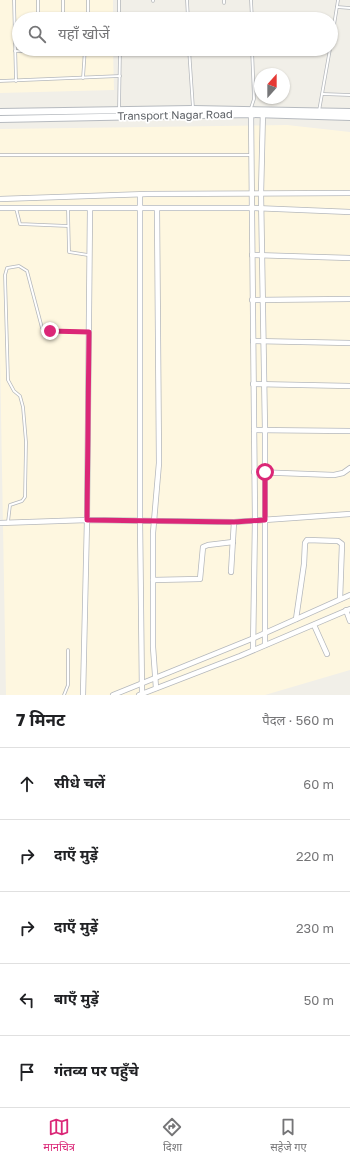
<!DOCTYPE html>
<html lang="hi">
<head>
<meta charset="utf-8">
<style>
  body { margin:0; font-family:"Golos Text","Noto Sans Devanagari",sans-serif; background:#f2f2f2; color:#202124 }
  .compass { position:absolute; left:254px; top:68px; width:36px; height:36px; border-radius:50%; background:#fff; box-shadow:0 1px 3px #0004; rotate:21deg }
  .stop { position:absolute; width:12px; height:12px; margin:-9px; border:3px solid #db2777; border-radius:50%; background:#fff }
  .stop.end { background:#db2777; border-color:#fff; box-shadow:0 1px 4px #0008 }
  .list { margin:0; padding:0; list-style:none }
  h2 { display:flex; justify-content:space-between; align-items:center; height:52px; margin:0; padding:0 16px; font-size:17px }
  h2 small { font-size:13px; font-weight:400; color:#757577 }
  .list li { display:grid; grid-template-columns:26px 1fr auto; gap:12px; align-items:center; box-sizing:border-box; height:72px; padding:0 16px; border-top:1px solid #e0e0e0 }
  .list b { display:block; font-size:15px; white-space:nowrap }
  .list em { font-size:13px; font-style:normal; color:#757577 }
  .icon { flex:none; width:22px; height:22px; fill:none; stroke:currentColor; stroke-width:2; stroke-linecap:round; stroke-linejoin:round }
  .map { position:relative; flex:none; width:350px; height:695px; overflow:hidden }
  .search { position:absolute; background:#fff; box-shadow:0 1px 3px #0004; left:12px; right:12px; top:12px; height:44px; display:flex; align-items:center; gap:10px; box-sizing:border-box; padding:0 14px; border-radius:22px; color:#757577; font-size:15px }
  .sheet { height:412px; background:#fff }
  nav { display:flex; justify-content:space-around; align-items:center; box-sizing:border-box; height:56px; border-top:1px solid #e0e0e0; background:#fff; font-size:11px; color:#757577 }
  nav a { display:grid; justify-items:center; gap:2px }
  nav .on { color:#db2777 }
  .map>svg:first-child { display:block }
  .commercial { fill:#fef7e0 }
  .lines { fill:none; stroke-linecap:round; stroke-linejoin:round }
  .service-casing { stroke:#b5b8bc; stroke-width:3.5 }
  .minor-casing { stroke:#b5b8bc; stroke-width:6 }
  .secondary-casing { stroke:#b6babf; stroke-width:8 }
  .service { stroke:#fff; stroke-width:2 }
  .minor { stroke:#fff; stroke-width:4.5 }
  .secondary { stroke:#fff; stroke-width:6 }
  .route { stroke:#db2777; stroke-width:5 }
  .labels { text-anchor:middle; stroke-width:3.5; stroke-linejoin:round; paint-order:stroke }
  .street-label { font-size:11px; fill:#5f6368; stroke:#fff }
</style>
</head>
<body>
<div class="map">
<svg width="350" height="695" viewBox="0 0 350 695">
  <rect width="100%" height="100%" fill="#f1efe8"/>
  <!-- commercial -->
  <g class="commercial">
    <polygon points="0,0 113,0 113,19 19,19 19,49 113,49 114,90 0,93"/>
    <polygon points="287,125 350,132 350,670 265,695 6,695 0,356 0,129"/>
  </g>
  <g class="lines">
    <!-- service casing -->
    <g class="service-casing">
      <g id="service">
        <polyline points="14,0 16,81"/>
        <polyline points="63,0 63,19"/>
        <polyline points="88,0 88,19"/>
        <polyline points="119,0 119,19"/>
        <polyline points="153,0 153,1"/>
        <polyline points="187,0 188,19"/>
        <polyline points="251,0 252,19"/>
        <polyline points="224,3 224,0"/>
        <polyline points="337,7 350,8"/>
        <polyline points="38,19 38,0"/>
        <polyline points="331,44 338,0"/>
        <polyline points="189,49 193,108"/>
        <polyline points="15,51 84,51"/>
        <polyline points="83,78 85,49"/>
        <polyline points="0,81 120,76"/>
        <polyline points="323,94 350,95"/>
        <polyline points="251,108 254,99 252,49"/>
        <polyline points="119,110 120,49"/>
        <polyline points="319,111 330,49"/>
        <polyline points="0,155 251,155"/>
        <polyline points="16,208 20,224 68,226"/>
        <polyline points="68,209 69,252 88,255"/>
        <polyline points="8,522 10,505 22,501 25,497 26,442 23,407 20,396 14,391 8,380 5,275 7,268 19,266 27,271 42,328 50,331 88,332"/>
        <polyline points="64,695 68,685 68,650"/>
      </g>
    </g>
    <!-- minor casing -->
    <g class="minor-casing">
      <g id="minor">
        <polyline points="263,111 261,194 265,430 265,645"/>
        <polyline points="251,112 255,520 253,650"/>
        <polyline points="140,195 140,521 142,693"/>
        <polyline points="0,199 147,194 350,193"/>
        <polyline points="0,208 253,208 350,212"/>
        <polyline points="252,255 350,258"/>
        <polyline points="252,300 350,299"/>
        <polyline points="253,341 350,343"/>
        <polyline points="253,384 350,386"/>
        <polyline points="254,430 350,431"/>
        <polyline points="254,472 334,475 343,473 350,468"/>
        <polyline points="0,523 87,520 234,522 350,514"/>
        <polyline points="231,572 234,522"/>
        <polyline points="153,580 200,579 203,547 208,545 233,542"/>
        <polyline points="346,610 350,621"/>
        <polyline points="296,619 304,564 305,543 307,540 338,541 342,544 340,599"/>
        <polyline points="314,625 327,654"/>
        <polyline points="156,688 153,647 153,533 159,463 157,209"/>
        <polyline points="83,695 87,520 90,209"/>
        <polyline points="113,695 254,638 350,595"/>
        <polyline points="139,695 240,656 350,609"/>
      </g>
    </g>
    <!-- secondary casing -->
    <g class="secondary-casing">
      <g id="secondary">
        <polyline points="0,112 193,109 350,112"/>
        <polyline points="0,119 251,114 350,117"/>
      </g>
    </g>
    <!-- service -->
    <use href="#service" class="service"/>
    <!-- minor -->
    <use href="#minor" class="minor"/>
    <!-- secondary -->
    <use href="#secondary" class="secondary"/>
  </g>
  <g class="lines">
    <!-- route -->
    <polyline class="route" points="50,331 89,332 87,520 234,522 265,520 265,472"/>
  </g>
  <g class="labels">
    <!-- street labels -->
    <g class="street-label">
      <text transform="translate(175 115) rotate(-1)" y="4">Transport Nagar Road</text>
    </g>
  </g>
</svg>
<svg class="compass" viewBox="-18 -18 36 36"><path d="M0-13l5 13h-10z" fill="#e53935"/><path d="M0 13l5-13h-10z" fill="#757577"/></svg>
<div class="stop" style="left:265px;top:472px"></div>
<div class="stop end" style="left:50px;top:331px"></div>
<div class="search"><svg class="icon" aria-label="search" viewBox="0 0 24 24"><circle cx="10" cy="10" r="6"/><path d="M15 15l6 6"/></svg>यहाँ खोजें</div>
</div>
<section class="sheet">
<h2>7 मिनट<small>पैदल · 560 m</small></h2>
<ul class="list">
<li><svg class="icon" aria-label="ahead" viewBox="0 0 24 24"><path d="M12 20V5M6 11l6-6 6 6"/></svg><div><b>सीधे चलें</b></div><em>60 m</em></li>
<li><svg class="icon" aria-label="right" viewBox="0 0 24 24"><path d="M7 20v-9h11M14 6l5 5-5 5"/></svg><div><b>दाएँ मुड़ें</b></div><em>220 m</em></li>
<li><svg class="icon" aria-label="right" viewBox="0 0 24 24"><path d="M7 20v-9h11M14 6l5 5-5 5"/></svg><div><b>दाएँ मुड़ें</b></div><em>230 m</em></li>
<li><svg class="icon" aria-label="left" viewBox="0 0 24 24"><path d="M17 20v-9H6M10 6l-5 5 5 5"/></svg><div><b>बाएँ मुड़ें</b></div><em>50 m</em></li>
<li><svg class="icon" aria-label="arrive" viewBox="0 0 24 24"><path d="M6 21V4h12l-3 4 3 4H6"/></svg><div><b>गंतव्य पर पहुँचे</b></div></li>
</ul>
</section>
<nav>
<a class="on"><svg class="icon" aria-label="map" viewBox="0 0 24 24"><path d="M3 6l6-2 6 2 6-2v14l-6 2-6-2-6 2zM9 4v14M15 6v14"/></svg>मानचित्र</a>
<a><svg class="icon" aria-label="directions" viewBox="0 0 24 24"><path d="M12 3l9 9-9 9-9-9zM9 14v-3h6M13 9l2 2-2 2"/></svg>दिशा</a>
<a><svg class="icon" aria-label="saved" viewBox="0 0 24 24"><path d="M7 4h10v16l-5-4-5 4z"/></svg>सहेजे गए</a>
</nav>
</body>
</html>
